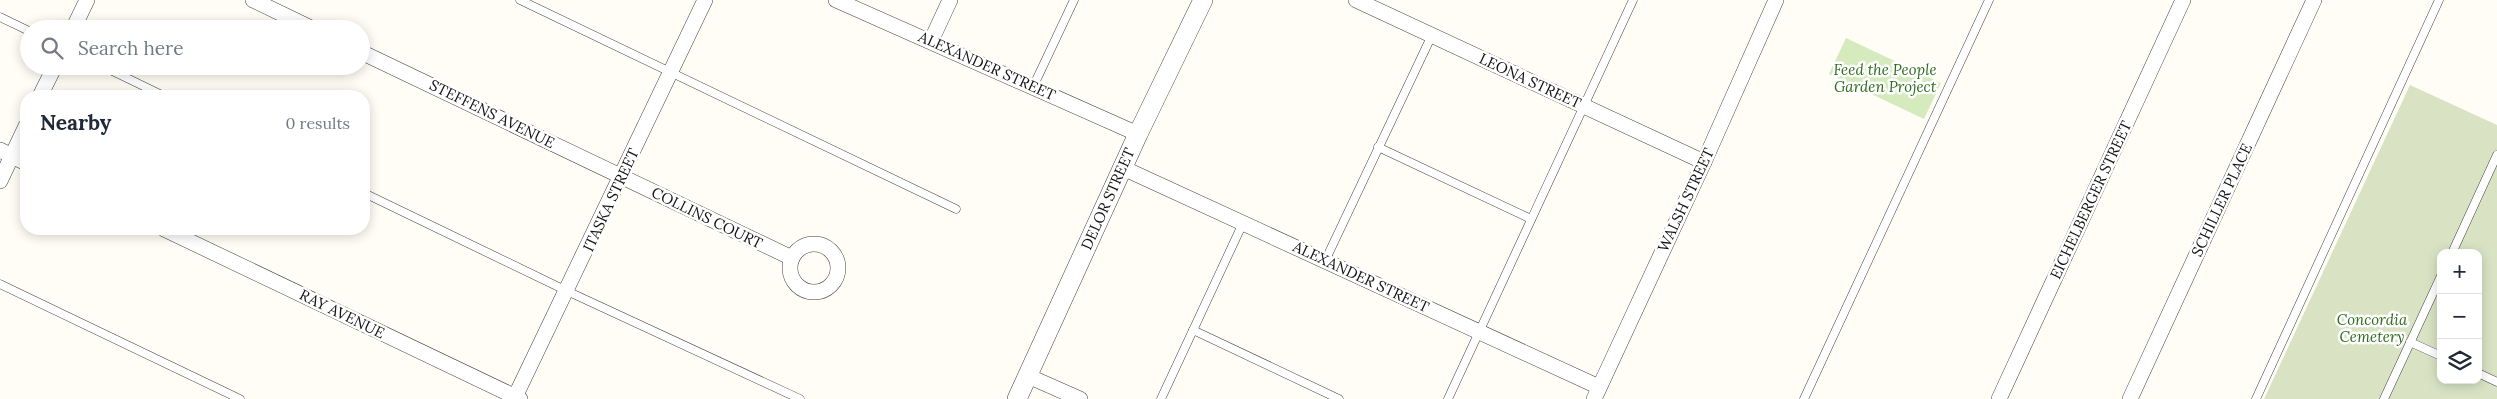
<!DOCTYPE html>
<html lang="en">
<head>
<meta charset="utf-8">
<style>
  body { margin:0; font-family:Lora,serif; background:#f6f6f7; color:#1f2937 }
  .controls { position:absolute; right:15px; bottom:15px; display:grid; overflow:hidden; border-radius:10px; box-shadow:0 2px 12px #0003 }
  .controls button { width:45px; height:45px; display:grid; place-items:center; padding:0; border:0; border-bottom:1px solid #e0e1e3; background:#fff; color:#1f2937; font:25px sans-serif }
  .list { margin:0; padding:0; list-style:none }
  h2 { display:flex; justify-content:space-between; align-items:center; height:65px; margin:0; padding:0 20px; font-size:21px }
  h2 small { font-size:16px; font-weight:400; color:#747a83 }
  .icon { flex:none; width:28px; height:28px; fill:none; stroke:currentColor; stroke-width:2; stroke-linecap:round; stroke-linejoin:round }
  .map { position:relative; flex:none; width:2497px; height:399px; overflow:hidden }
  .search { position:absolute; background:#fff; box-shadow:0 2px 12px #0003; left:20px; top:20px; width:350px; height:55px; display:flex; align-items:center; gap:12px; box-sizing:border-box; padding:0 18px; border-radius:28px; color:#747a83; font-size:19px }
  .panel { position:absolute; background:#fff; box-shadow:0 2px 12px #0003; left:20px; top:90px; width:350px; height:145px; border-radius:20px }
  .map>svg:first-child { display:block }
  .green { fill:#d5ebbd }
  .cemetery { fill:#d9e3c4; fill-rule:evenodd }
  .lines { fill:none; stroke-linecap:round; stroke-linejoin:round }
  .service-casing { stroke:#444; stroke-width:9 }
  .minor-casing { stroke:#444; stroke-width:16 }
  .tertiary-casing { stroke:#444; stroke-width:20 }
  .service { stroke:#fff; stroke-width:8 }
  .minor { stroke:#fff; stroke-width:15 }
  .tertiary { stroke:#fff; stroke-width:19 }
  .labels { text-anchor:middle; stroke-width:5; stroke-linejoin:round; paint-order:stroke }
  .street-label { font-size:15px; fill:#111; stroke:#fff }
  .park-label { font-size:15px; font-style:italic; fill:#2f6b1f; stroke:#fff }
</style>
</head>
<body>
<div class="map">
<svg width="2497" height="399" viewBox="0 0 2497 399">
  <rect width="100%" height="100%" fill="#fffdf5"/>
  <!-- green -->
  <polygon class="green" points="1846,38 1941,83 1924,119 1829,74"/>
  <!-- cemetery -->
  <path class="cemetery" d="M2410,85L2497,125V399H2264ZM2441,253H2478V380H2441Z"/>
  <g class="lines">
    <!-- service casing -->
    <g class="service-casing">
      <g id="service">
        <polyline points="520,0 956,209"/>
        <polyline points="0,17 29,31"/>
        <polyline points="102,66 164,96"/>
        <polyline points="1033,87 1074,0"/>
        <polyline points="1378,147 1531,219"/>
        <polyline points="364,193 567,291 800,399"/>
        <polyline points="2452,253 2497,155"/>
        <polyline points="1325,261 1432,35"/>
        <polyline points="0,284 240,399"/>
        <polyline points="1193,330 1339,399"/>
        <polyline points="2410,342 2441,356"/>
        <polyline points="2478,373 2497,382"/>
        <polyline points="1161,399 1243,223"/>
        <polyline points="1448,399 1633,0"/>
        <polyline points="1804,399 1989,0"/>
        <polyline points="2256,399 2439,0"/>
        <polyline points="2384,399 2441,276"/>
      </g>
    </g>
    <!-- minor casing -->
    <g class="minor-casing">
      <g id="minor">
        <polyline points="253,0 313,29"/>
        <polyline points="836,0 1138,134"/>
        <polyline points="1356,0 1704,162"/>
        <polyline points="73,29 87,0"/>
        <polyline points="931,41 950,0"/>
        <polyline points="361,52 792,258"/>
        <polyline points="40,96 55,66"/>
        <polyline points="0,150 26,163"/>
        <polyline points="1123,168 1599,387"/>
        <polyline points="0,181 26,126"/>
        <polyline points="164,229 520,399"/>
        <circle cx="814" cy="268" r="24"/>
        <polyline points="1028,376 1080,399"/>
        <polyline points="514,399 705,0"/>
        <polyline points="1594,399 1704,162 1776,0"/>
        <polyline points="1999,399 2183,0"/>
        <polyline points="2130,399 2314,0"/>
      </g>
    </g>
    <!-- tertiary casing -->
    <g class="tertiary-casing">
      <polyline id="tertiary" points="1017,399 1138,134 1203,0"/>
    </g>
    <!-- service -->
    <use href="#service" class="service"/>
    <!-- minor -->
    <use href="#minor" class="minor"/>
    <!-- tertiary -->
    <use href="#tertiary" class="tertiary"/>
  </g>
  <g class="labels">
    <!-- street labels -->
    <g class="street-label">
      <text transform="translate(987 66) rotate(24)" y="5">ALEXANDER STREET</text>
      <text transform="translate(1530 81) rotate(25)" y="5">LEONA STREET</text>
      <text transform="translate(492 114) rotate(26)" y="5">STEFFENS AVENUE</text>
      <text transform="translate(1108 199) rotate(-66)" y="5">DELOR STREET</text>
      <text transform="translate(611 200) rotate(-65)" y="5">ITASKA STREET</text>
      <text transform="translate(1686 200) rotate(-65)" y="5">WALSH STREET</text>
      <text transform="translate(2091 200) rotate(-65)" y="5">EICHELBERGER STREET</text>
      <text transform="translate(2222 200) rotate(-65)" y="5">SCHILLER PLACE</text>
      <text transform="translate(707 218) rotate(26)" y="5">COLLINS COURT</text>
      <text transform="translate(1361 277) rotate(25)" y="5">ALEXANDER STREET</text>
      <text transform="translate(342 314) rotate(26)" y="5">RAY AVENUE</text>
    </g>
    <!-- park labels -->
    <g class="park-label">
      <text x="1885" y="75">Feed the People<tspan x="1885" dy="17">Garden Project</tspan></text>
      <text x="2372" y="325">Concordia<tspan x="2372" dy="17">Cemetery</tspan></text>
    </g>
  </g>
</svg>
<div class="controls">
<button>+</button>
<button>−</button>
<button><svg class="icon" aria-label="layers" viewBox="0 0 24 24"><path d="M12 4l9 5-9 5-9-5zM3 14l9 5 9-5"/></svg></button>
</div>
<div class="search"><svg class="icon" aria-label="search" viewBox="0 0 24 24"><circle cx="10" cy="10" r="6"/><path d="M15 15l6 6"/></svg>Search here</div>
<section class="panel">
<h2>Nearby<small>0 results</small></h2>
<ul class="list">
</ul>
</section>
</div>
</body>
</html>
